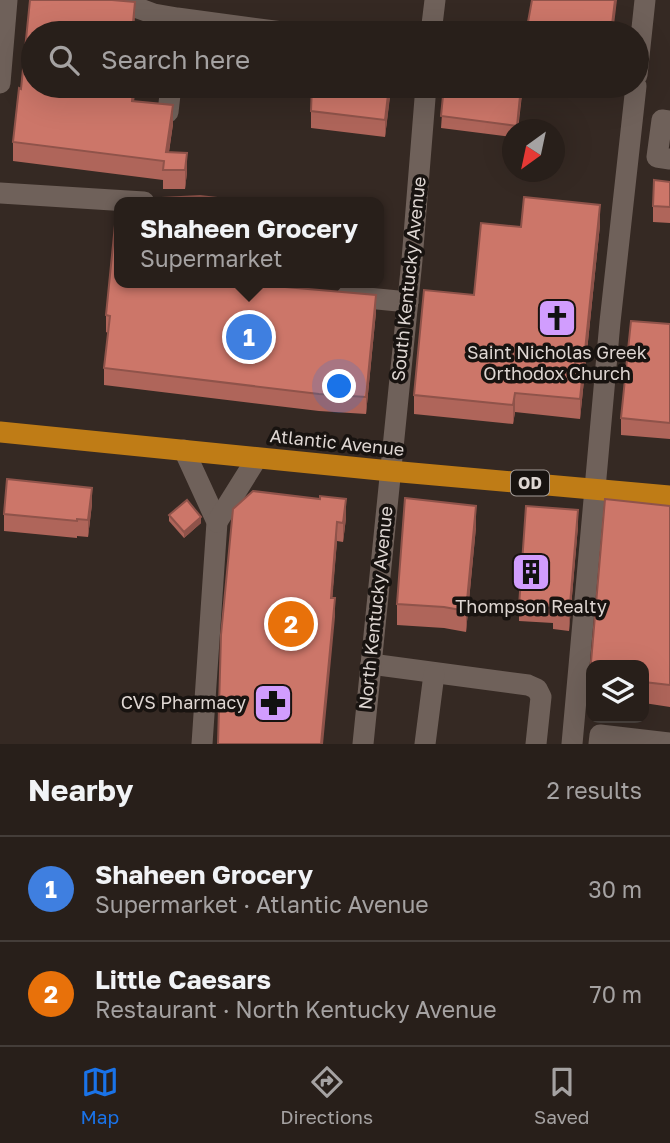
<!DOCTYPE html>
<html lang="en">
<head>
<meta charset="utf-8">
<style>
  body { margin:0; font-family:"Golos Text",sans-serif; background:#302723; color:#f1f3f6 }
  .controls { position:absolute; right:21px; bottom:21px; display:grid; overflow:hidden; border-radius:14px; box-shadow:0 7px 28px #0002 }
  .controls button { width:63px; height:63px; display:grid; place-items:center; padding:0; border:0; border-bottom:2px solid #443d39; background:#281f1a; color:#f1f3f6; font:35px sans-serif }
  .compass { position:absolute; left:502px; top:119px; width:63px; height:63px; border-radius:50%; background:#281f1a; box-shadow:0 7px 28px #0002; rotate:213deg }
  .you { position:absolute; left:340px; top:387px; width:24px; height:24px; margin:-18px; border:5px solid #fff; border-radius:50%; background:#1a73e8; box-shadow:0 0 0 10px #1a73e833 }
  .badge { display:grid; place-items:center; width:46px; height:46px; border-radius:50%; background:#1a73e8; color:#fff; font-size:23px; font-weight:700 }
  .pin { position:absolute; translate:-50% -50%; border:4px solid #fff; box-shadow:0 2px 7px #0006 }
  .popup { position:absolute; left:114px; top:197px; width:270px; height:91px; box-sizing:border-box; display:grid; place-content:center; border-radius:14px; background:#281f1a; filter:drop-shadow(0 2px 5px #0005); font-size:23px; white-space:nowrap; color:#a5a2a2 }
  .popup b { font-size:26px; color:#f1f3f6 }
  .popup::after { content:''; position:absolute; left:50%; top:100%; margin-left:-14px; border:14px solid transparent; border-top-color:#281f1a }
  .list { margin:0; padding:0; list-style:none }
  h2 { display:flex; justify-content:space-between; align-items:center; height:91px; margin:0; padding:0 28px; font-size:30px }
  h2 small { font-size:23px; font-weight:400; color:#a5a2a2 }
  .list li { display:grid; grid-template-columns:46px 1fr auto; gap:21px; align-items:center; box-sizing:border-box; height:105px; padding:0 28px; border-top:2px solid #443d39 }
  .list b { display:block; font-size:26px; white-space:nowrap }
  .list p { margin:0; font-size:23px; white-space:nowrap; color:#a5a2a2 }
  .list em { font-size:23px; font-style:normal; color:#a5a2a2 }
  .icon { flex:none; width:38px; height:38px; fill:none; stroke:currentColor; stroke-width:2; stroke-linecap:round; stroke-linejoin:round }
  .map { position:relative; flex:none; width:670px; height:744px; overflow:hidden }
  .search { position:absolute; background:#281f1a; box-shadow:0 7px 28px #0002; left:21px; right:21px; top:21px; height:77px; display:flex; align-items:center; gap:18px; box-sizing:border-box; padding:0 24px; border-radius:38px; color:#a5a2a2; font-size:26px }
  .sheet { height:301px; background:#281f1a }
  nav { display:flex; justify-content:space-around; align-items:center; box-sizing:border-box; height:98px; border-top:2px solid #443d39; background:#281f1a; font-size:19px; color:#a5a2a2 }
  nav a { display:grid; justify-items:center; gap:4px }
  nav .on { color:#1a73e8 }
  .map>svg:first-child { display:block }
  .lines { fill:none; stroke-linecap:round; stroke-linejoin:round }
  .minor { stroke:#6f615a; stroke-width:21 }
  .highway { stroke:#bf7c16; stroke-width:21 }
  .wall { fill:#af655a }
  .shaded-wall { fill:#8f534a }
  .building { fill:#cc7669; stroke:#8f534a; stroke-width:2 }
  .labels { text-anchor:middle; stroke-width:7; stroke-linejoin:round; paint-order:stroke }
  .shield { fill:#181310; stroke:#a39c98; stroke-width:2 }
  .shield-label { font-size:16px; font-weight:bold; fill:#ded6d2 }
  .street-label { font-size:18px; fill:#ded6d2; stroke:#181310 }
  .poi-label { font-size:18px; fill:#ded6d2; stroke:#181310 }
</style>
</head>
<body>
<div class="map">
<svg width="670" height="744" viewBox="0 0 670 744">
  <rect width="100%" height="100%" fill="#352923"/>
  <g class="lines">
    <!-- minor -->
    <g class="minor">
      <polyline points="55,0 132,6 154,14 177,18 290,33"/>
      <polyline points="431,33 435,0"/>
      <polyline points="637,75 645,0"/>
      <polyline points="0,83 7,0"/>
      <polyline points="168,112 171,86"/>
      <polyline points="670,121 662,120 657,157 670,159"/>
      <polyline points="0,193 144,202"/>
      <polyline points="347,296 408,302"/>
      <polyline points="184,450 217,522 202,744"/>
      <polyline points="217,522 257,458"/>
      <polyline points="371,664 528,685 537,689 541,697 536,744"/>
      <polyline points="363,744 412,260 426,86"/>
      <polyline points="425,744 434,674"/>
      <polyline points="572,744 610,322 636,86"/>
      <polyline points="599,744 600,735 670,743"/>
    </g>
    <!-- highway -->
    <polyline class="highway" points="0,432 390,471 670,496"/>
  </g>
  <!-- wall -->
  <g class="wall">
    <polygon points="30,0 112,0 135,2 134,33 33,33 33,86 135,86 134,101 173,105 173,124 169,152 187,153 187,172 185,189 163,189 163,180 13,161 13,142 19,88 21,89"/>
    <polygon points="391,86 385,137 311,128 311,111"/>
    <polygon points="444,86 523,86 518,130 513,130 513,137 441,128"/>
    <polygon points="670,182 670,223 653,222 653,206"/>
    <polygon points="600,225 580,419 515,412 513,424 414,414 414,395 474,295 521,227"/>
    <polygon points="120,283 376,312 366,414 319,411 104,385 104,368 108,333 106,332 106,315"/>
    <polygon points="670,324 670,439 621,435 621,418"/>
    <polygon points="605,499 670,506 670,707 644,703 644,665 591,665 591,695 590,695 590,674"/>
    <polygon points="92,504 88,537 77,536 77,538 4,531 4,514"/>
    <polygon points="233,509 346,518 343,542 337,541 332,598 335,617"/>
    <polygon points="169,515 201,523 184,538 169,521"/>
    <polygon points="578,526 569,631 553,629 553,623 519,621 519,606"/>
    <polygon points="476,527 466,632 444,628 397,625 397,604"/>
  </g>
  <!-- shaded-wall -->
  <g class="shaded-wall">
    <polygon points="615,0 617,0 613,33 611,33"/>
    <polygon points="135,2 134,33 132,33"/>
    <polygon points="133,86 135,86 135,92 132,120"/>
    <polygon points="389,86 391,86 391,90 385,137 385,120"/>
    <polygon points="521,86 523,86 517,130"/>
    <polygon points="173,105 173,124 166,171 166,152"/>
    <polygon points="187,153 187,172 185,189 185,170"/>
    <polygon points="600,205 600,225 580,419 580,399"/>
    <polygon points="376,295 376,312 366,414 366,397"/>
    <polygon points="515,393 515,412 513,424 513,405"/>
    <polygon points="92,488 92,504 88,537 88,520"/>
    <polygon points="346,499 346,518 343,542 343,523"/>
    <polygon points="476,506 476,527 466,632 466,611"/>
    <polygon points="578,510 578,526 569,631 569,616"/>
    <polygon points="201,517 201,523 184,538 184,532"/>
    <polygon points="337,522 337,541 331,616 331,598"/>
    <polygon points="335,598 335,617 323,744 321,744"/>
  </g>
  <!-- building -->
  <g class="building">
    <polygon points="30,0 112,0 135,2 132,33 33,33 33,86 133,86 132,101 173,105 166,152 187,153 185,170 163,170 164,161 13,142 19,88 21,89"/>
    <polygon points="532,0 615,0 611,33 526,33"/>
    <polygon points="312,86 389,86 385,120 311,111"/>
    <polygon points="444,86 521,86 517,126 441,116"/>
    <polygon points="654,180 670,182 670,207 653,206"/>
    <polygon points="200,196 227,199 226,202 161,202 162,198"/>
    <polygon points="524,197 600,205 580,399 515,393 513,405 414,395 424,290 474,295 481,223 521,227"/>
    <polygon points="116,215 120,215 120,283 240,283 376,295 366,397 319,394 104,368 110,316 106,315"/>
    <polygon points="631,321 670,324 670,423 621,418"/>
    <polygon points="7,479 92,488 88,520 77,519 77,521 4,514"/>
    <polygon points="253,491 320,499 320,496 346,499 343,523 337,522 331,598 335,598 321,744 218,744 221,635 233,509"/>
    <polygon points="405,498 476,506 466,611 444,607 397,604"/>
    <polygon points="605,499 670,506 670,685 644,682 644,665 591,665 591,674 590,674"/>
    <polygon points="187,500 201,517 184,532 169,515"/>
    <polygon points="526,506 578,510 569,616 553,613 553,608 519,606"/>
  </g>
  <!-- icons -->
  <defs>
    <g id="church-square" transform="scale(2.0125)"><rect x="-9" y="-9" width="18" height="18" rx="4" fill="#d19dfe" stroke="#181310"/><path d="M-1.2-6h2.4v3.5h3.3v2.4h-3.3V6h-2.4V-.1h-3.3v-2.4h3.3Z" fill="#111"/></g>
    <g id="building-square" transform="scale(2.0125)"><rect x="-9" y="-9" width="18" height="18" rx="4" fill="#d19dfe" stroke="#181310"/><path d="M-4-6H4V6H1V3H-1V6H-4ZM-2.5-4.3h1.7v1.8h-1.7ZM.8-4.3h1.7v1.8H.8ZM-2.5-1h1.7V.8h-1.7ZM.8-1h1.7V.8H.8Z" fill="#111"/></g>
    <g id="pharmacy-square" transform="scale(2.0125)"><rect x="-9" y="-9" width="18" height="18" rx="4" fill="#d19dfe" stroke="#181310"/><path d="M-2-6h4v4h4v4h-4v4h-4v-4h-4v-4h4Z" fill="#111"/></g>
  </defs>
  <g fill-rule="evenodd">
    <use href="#church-square" x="557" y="318"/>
    <use href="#building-square" x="531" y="572"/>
    <use href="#pharmacy-square" x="273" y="703"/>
  </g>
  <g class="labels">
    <!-- shield labels -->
    <rect class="shield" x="511" y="470.5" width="38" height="25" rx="5"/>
    <g class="shield-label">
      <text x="530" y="489">OD</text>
    </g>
    <!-- street labels -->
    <g class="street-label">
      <text transform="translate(409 279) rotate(-84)" y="6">South Kentucky Avenue</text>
      <text transform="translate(337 443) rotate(6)" y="6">Atlantic Avenue</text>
      <text transform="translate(376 608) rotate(-84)" y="6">North Kentucky Avenue</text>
    </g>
    <!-- poi labels -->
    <g class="poi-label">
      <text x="557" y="359">Saint Nicholas Greek<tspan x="557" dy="21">Orthodox Church</tspan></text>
      <text x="531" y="613">Thompson Realty</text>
      <text x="246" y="709" text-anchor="end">CVS Pharmacy</text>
    </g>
  </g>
</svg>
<div class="controls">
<button><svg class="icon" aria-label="layers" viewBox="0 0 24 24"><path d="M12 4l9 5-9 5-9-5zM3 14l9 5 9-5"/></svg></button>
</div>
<svg class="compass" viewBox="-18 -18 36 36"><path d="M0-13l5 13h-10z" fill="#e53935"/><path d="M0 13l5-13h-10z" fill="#a5a2a2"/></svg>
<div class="you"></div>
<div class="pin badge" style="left:249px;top:337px;background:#3f7fe0">1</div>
<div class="popup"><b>Shaheen Grocery</b>Supermarket</div>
<div class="pin badge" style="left:291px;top:624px;background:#e8710a">2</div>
<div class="search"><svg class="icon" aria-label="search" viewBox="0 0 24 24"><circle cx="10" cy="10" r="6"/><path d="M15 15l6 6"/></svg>Search here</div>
</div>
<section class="sheet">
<h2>Nearby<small>2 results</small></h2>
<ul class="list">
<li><span class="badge" style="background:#3f7fe0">1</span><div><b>Shaheen Grocery</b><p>Supermarket · Atlantic Avenue</p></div><em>30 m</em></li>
<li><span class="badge" style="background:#e8710a">2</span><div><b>Little Caesars</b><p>Restaurant · North Kentucky Avenue</p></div><em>70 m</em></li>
</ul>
</section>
<nav>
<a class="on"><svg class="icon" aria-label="map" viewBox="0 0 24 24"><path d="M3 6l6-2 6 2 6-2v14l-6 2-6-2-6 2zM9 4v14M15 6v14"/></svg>Map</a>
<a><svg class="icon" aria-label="directions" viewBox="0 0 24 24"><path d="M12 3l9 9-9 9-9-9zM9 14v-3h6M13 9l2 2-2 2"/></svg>Directions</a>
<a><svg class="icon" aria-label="saved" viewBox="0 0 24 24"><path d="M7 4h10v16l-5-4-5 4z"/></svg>Saved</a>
</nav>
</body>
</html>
